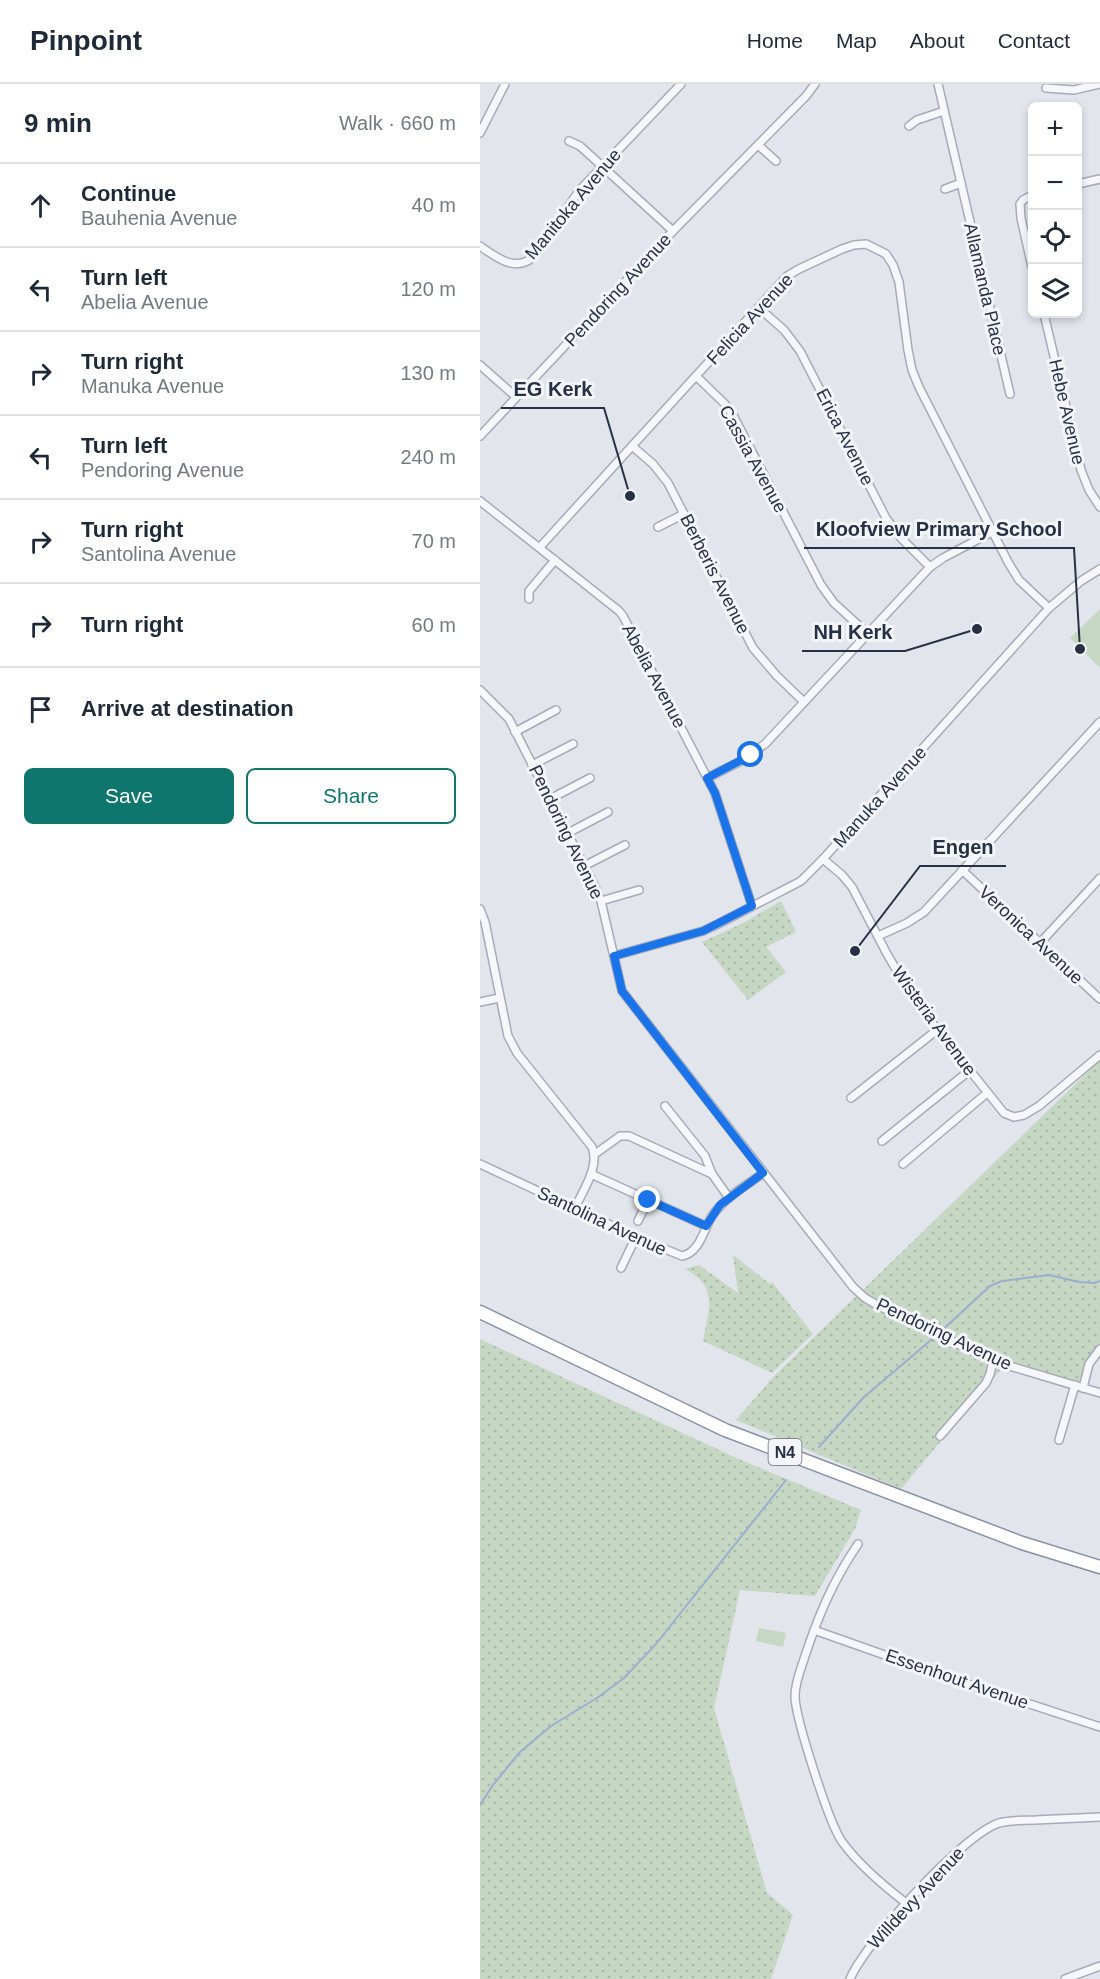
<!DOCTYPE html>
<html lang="en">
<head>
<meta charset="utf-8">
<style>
  body { margin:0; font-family:Helvetica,sans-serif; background:#f2f2f3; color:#1f2937 }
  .controls { position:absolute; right:18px; top:18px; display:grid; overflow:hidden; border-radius:9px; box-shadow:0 3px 9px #0003 }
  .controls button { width:54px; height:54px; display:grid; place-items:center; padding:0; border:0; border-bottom:2px solid #e0e1e3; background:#fff; color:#1f2937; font:30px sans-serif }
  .stop { position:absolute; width:18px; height:18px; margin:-14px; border:4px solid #1a73e8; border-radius:50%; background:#fff }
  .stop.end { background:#1a73e8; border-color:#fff; box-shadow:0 2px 6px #0008 }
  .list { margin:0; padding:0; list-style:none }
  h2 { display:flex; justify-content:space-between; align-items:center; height:78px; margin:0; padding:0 24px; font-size:26px }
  h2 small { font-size:20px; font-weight:400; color:#747a83 }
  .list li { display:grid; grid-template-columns:39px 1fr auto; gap:18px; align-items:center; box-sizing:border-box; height:84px; padding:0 24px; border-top:2px solid #e0e1e3 }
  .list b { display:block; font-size:22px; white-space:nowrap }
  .list p { margin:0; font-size:20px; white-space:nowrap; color:#747a83 }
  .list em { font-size:20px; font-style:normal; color:#747a83 }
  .actions { display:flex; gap:12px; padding:18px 24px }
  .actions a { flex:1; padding:14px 0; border:2px solid #0f766e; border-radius:9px; text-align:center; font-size:21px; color:#0f766e }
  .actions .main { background:#0f766e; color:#fff }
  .icon { flex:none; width:33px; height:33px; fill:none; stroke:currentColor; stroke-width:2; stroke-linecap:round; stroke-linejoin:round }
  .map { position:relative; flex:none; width:620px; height:1895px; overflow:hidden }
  header { display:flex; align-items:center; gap:36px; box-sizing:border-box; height:84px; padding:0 30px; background:#fff; border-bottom:2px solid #e0e1e3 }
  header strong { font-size:28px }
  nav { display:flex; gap:33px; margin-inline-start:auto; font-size:21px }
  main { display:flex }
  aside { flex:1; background:#fff }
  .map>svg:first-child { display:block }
  .grass { fill:url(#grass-dots) }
  .park { fill:#c6d7c3 }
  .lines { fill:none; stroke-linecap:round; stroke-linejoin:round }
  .stream { stroke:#9bafcf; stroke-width:2 }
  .minor-casing { stroke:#a6abb7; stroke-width:10 }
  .trunk-casing { stroke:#8891a4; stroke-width:15 }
  .minor { stroke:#f6f7fa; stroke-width:7 }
  .trunk { stroke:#fff; stroke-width:12 }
  .route { stroke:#1a73e8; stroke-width:8 }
  .labels { text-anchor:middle; stroke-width:6; stroke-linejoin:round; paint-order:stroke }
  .shield { fill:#f3f5f9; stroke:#656b7c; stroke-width:1.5 }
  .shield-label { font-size:16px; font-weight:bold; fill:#283046 }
  .street-label { font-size:18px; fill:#283046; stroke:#f3f5f9 }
  .leader { fill:none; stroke:#283046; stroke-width:2 }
  .callout-dot { fill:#283046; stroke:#f3f5f9; stroke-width:2 }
  .callout-label { font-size:20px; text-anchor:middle; font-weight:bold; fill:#283046; stroke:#f3f5f9; stroke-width:6; stroke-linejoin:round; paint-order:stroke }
</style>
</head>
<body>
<header>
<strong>Pinpoint</strong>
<nav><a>Home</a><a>Map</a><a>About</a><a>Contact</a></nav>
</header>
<main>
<aside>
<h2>9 min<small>Walk · 660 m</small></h2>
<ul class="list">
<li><svg class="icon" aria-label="ahead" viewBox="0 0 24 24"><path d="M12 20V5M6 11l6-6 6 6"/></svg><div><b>Continue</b><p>Bauhenia Avenue</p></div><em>40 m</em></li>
<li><svg class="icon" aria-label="left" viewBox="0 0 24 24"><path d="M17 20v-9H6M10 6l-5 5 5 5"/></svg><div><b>Turn left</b><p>Abelia Avenue</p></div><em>120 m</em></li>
<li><svg class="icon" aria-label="right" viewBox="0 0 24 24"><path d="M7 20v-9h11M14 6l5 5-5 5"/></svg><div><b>Turn right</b><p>Manuka Avenue</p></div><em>130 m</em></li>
<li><svg class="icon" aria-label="left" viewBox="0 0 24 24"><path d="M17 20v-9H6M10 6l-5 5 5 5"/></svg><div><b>Turn left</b><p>Pendoring Avenue</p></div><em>240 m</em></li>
<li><svg class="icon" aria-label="right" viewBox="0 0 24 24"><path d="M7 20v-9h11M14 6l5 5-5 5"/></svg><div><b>Turn right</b><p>Santolina Avenue</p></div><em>70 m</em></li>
<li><svg class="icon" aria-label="right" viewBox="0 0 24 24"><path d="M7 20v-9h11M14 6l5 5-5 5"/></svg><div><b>Turn right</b></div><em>60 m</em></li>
<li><svg class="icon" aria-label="arrive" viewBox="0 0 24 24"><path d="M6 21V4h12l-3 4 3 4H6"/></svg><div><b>Arrive at destination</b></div></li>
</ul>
<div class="actions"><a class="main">Save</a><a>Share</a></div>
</aside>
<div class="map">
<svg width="620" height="1895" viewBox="0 0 620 1895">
  <defs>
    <pattern id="grass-dots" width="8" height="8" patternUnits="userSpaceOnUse" patternTransform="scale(1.5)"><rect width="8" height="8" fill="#c6d7c3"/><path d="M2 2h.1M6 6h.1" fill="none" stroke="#aab9a9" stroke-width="1.8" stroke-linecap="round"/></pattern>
  </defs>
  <rect width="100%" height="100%" fill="#e2e5ec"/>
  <!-- grass -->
  <g class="grass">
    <polygon points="301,817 316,848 286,863 306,888 268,916 222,858 263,839"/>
    <polygon points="620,976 620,1267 616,1270 604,1310 522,1284 421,1405 256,1336 293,1293"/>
    <path d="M253,1171L290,1200L292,1198L333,1250L292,1289L223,1257C229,1225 239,1203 205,1185L219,1181L258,1209Z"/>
    <polygon points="0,1255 261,1376 381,1426 375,1445 335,1512 260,1506 234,1624 287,1809 313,1831 291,1895 0,1895"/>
  </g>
  <!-- park -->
  <g class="park">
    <polygon points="620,525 620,584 590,554"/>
    <polygon points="279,1544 306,1549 303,1563 276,1557"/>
  </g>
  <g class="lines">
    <!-- stream -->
    <g class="stream">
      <polyline points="339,1363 383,1314 458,1250 510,1202 522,1197 569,1191 599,1198 614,1199 620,1197"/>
      <polyline points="0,1721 13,1701 40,1668 71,1642 117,1614 144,1594 176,1560 306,1396"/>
    </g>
    <!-- minor casing -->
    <g class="minor-casing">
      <g id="minor">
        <polyline points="458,0 530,310"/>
        <polyline points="566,4 594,6 619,0"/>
        <polyline points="429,42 437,36 464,27"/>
        <polyline points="0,49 25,0"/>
        <polyline points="89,57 100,62 193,147"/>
        <polyline points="278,61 296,77"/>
        <polyline points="598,100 620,95"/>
        <polyline points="465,105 481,99"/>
        <polyline points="552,111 543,116 540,120 541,134 552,183"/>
        <path d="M0,162C16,173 34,188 52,174L99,107L201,0"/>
        <polyline points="279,224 304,246 320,267 406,434 421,454 450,483"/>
        <polyline points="564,230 601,386 609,406 620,423"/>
        <polyline points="0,281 36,313"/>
        <polyline points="216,292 245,320 254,333 341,501 354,519 387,549"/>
        <polyline points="0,352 193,147 326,12 335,0"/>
        <polyline points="152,362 173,380 188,399 273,564 297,592 323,617"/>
        <polyline points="0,417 139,527 143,532 235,709 272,822"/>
        <polyline points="178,443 204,430"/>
        <polyline points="60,463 307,192 319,185 362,165 374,161 386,160 406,170 413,181 419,198 428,266 432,286 439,303 528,478 539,496 569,524"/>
        <polyline points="49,515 49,507 75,476"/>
        <polyline points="0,606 29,635 114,801 121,817 142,907 373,1203 385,1214 399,1222 513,1277 620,1309"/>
        <polyline points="35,648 76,626"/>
        <polyline points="52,681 93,660"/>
        <polyline points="227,694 259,678 285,660 450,483 463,474 512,448"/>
        <polyline points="70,715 110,694"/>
        <polyline points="88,749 128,728"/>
        <polyline points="343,775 362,791 372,803 407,870 436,919 524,1029 534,1033 544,1031 559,1022 620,971"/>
        <polyline points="104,782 145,761"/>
        <polyline points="482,786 620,915"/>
        <polyline points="121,817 159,806"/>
        <path d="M0,825L5,838L28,952L37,969L112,1063C120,1083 103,1106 95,1124"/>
        <polyline points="398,852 427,839 444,828 620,638"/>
        <polyline points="560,859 620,794"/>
        <polyline points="134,872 223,847 238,840 321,797 343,775 569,524 601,497 620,485"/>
        <polyline points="0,918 19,914"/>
        <polyline points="371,1014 457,946"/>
        <polyline points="185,1022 225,1072 232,1090 249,1114"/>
        <polyline points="402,1057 489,987"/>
        <polyline points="115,1070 140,1052 149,1052 232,1090"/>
        <path d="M0,1080L156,1153L202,1172C220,1169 224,1144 232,1132C244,1114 266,1102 283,1089"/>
        <polyline points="423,1080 507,1009"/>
        <polyline points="111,1090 226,1142"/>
        <polyline points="158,1137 168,1116"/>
        <polyline points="141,1184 156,1153"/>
        <polyline points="603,1304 609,1280 620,1265"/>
        <polyline points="460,1352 506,1299 510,1290 513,1277"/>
        <polyline points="579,1356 595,1301"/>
        <path d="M378,1460C353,1497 339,1530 325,1572C321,1585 315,1598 315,1612C315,1633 350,1743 363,1759C380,1782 404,1802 426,1819"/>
        <polyline points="334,1546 467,1593 620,1643"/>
        <path d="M370,1895C385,1859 482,1751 519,1739C530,1736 543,1736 555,1736C577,1735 598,1734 620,1733"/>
        <polyline points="585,1895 620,1882"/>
      </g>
    </g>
    <!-- trunk casing -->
    <g class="trunk-casing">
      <polyline id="trunk" points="0,1228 245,1346 542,1459 620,1483"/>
    </g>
    <!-- minor -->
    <use href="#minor" class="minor"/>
    <!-- trunk -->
    <use href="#trunk" class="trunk"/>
  </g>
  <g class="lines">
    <!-- route -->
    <polyline class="route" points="168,1116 226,1142 240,1121 283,1089 142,907 134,872 223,847 272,822 235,709 227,694 271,671"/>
  </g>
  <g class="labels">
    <!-- shield labels -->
    <rect class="shield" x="288.5" y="1355" width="33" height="26" rx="4.5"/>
    <g class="shield-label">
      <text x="305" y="1374">N4</text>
    </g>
    <!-- street labels -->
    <g class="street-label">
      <text transform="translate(93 120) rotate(-50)" y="6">Manitoka Avenue</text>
      <text transform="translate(505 205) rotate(77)" y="6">Allamanda Place</text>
      <text transform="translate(138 206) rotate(-47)" y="6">Pendoring Avenue</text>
      <text transform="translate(270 235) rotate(-47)" y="6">Felicia Avenue</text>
      <text transform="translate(587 328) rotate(77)" y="6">Hebe Avenue</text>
      <text transform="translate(365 353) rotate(63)" y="6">Erica Avenue</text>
      <text transform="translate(273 375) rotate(61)" y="6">Cassia Avenue</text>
      <text transform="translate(235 490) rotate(63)" y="6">Berberis Avenue</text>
      <text transform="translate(174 592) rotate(62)" y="6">Abelia Avenue</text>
      <text transform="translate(400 713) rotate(-48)" y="6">Manuka Avenue</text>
      <text transform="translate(86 748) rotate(64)" y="6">Pendoring Avenue</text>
      <text transform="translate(551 851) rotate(43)" y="6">Veronica Avenue</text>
      <text transform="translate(454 937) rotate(54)" y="6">Wisteria Avenue</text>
      <text transform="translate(122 1137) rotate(25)" y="6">Santolina Avenue</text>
      <text transform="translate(464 1250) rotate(25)" y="6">Pendoring Avenue</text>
      <text transform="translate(477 1595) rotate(19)" y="6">Essenhout Avenue</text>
      <text transform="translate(436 1814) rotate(-47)" y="6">Willdevy Avenue</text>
    </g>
  </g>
  <!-- callouts -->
  <path class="leader" d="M150 412L124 324H21M600 565L594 464H324M497 545L425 567H322M375 867L440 782H526"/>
  <g class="callout-dot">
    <circle cx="150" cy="412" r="6"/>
    <circle cx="600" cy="565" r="6"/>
    <circle cx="497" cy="545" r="6"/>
    <circle cx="375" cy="867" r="6"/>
  </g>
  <g class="callout-label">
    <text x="73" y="312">EG Kerk</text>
    <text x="459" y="452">Kloofview Primary School</text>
    <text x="373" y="555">NH Kerk</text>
    <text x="483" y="770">Engen</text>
  </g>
</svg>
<div class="controls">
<button>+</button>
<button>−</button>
<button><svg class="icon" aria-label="locate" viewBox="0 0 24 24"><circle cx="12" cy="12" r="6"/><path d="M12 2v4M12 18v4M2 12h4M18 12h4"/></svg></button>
<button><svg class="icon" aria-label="layers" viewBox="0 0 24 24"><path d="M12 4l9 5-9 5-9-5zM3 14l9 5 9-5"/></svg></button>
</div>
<div class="stop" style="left:271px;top:671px"></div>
<div class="stop end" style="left:168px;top:1116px"></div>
</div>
</main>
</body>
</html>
